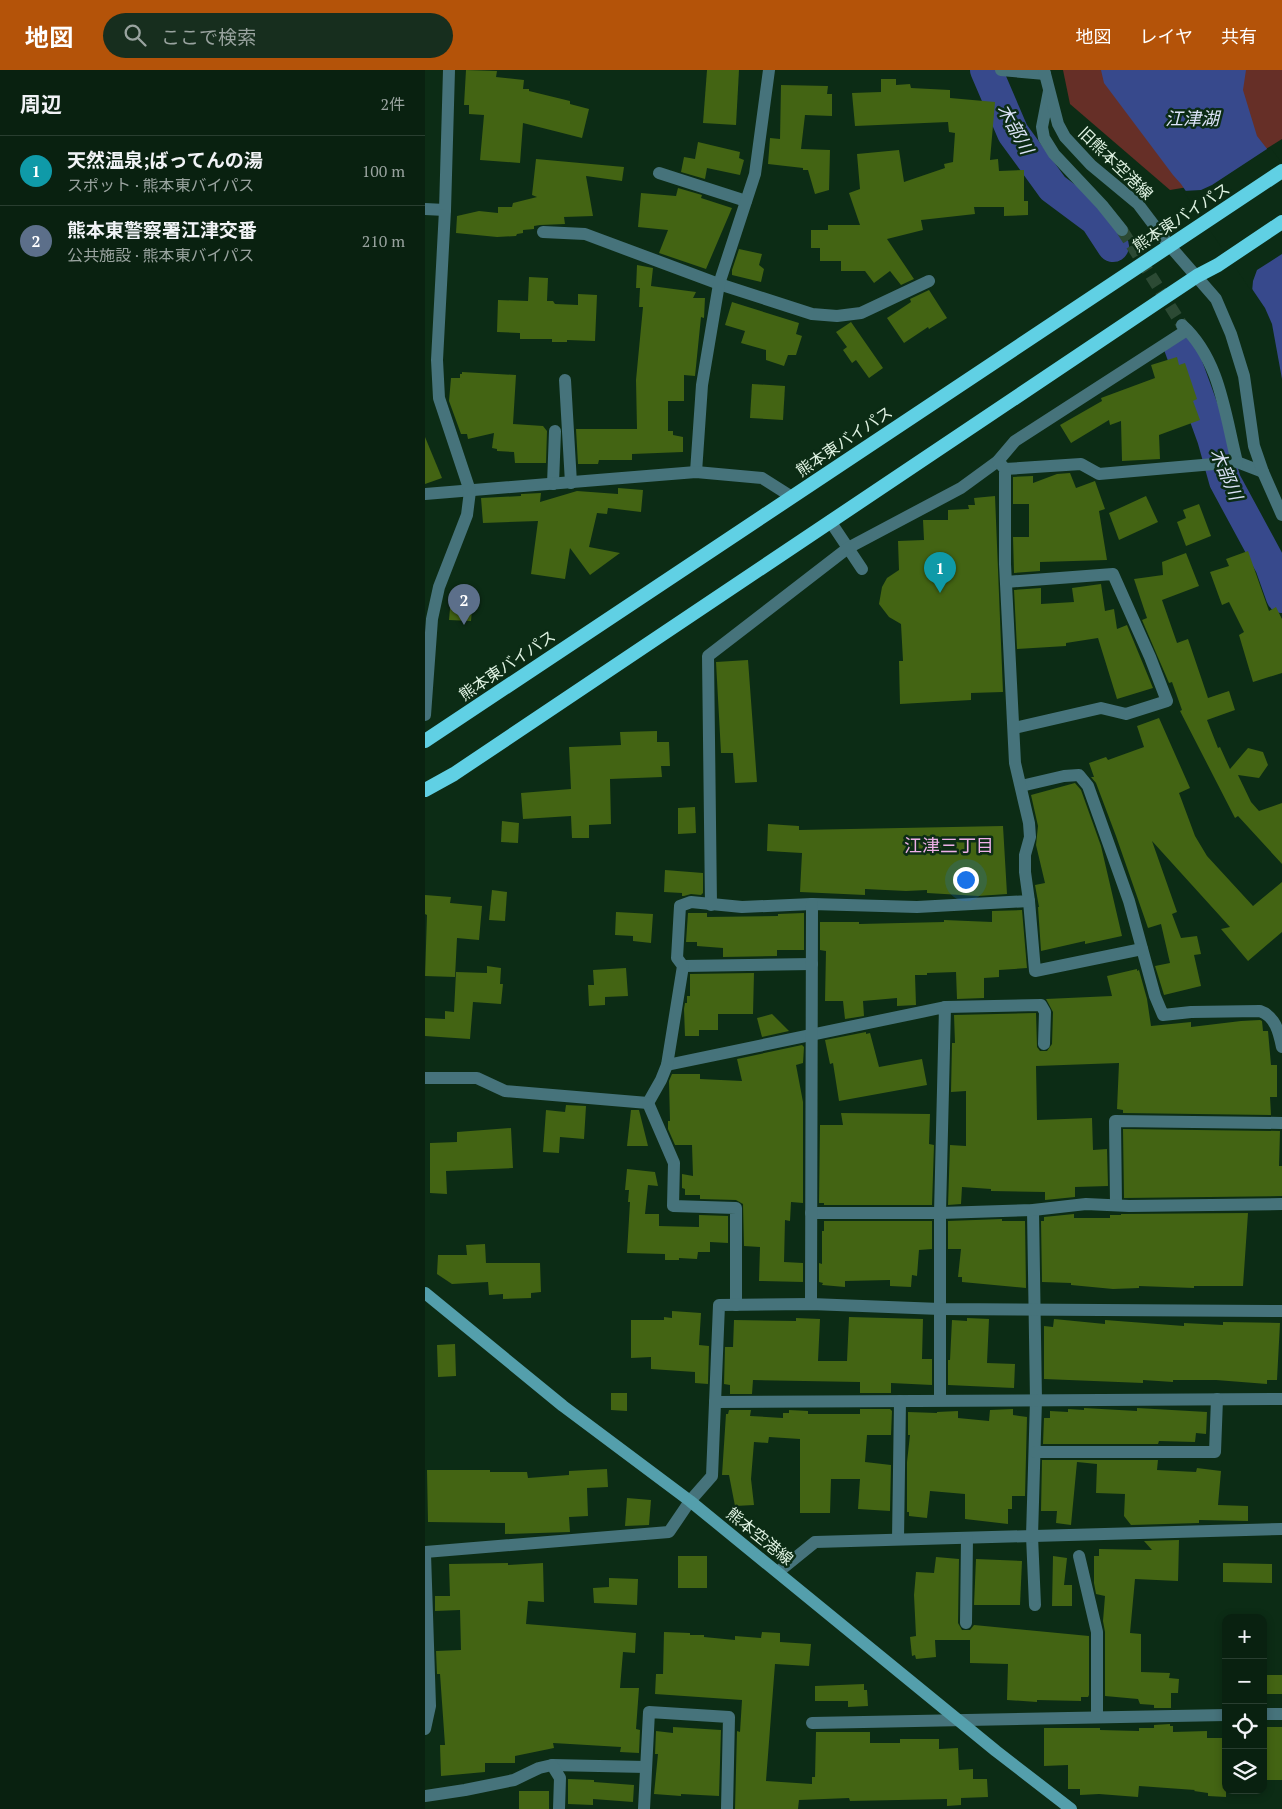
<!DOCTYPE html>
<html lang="ja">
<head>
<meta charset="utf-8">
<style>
  body { margin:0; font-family:"PT Serif","Noto Sans JP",serif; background:#172e1e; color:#f1f3f6 }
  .controls { position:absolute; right:15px; bottom:15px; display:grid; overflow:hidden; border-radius:10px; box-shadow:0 2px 8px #0003 }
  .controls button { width:45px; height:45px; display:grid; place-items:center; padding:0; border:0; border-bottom:1px solid #293e30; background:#092110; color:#f1f3f6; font:25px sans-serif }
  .you { position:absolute; left:540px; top:809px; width:18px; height:18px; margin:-12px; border:4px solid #fff; border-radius:50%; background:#1a73e8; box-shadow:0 0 0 8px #1a73e833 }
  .badge { display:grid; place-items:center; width:32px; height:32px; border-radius:50%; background:#b45309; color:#fff; font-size:16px; font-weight:700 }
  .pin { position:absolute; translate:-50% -41px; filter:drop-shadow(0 1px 2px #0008) }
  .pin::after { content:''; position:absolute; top:26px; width:18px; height:15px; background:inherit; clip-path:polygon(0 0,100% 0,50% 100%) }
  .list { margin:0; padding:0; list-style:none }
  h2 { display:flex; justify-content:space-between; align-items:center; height:65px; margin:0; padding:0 20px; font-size:21px }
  h2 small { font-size:16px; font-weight:400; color:#99a39f }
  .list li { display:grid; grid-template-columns:32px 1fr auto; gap:15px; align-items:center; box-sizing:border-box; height:70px; padding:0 20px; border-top:1px solid #293e30 }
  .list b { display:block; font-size:19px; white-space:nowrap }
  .list p { margin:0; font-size:16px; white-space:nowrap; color:#99a39f }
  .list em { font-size:16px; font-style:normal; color:#99a39f }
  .icon { flex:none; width:28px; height:28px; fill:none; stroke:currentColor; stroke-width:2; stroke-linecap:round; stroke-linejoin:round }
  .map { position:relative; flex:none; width:857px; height:1739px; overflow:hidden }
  header { display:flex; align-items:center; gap:30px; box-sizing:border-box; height:70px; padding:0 25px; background:#b45309; color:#fff }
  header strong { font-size:24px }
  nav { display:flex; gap:28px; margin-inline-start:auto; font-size:18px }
  .search { width:350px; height:45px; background:#172e1e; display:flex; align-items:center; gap:12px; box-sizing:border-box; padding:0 18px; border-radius:28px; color:#99a39f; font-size:19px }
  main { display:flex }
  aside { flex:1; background:#092110 }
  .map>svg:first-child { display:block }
  .green { fill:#662f27 }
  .water { fill:#37498c }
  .pier { fill:#0c2c15 }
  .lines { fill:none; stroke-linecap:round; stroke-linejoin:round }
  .river { stroke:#37498c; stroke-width:32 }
  .building { fill:#436413 }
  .minor-tunnel { stroke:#2c4a34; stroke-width:12; stroke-dasharray:12 6; stroke-linecap:butt }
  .minor { stroke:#46737b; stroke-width:12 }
  .tertiary { stroke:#46737b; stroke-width:12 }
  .secondary { stroke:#549fac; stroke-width:12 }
  .trunk { stroke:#60d0e4; stroke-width:14 }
  .labels { text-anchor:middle; stroke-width:5; stroke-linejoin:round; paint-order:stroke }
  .street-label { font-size:16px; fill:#dff2e2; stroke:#0c2c15 }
  .water-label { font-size:18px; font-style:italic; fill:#dce3f8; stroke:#0c2c15 }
  .neighbourhood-label { font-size:18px; fill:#edb0e7; stroke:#0c2c15 }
</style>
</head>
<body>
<header>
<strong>地図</strong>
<div class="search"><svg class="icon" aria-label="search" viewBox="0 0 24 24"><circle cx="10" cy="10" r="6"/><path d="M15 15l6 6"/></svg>ここで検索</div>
<nav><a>地図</a><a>レイヤ</a><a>共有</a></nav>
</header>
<main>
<aside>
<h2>周辺<small>2件</small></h2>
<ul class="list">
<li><span class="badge" style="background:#0f9aa8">1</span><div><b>天然温泉;ばってんの湯</b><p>スポット · 熊本東バイパス</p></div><em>100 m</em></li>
<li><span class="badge" style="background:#5c6f8a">2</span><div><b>熊本東警察署江津交番</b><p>公共施設 · 熊本東バイパス</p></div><em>210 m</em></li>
</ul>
</aside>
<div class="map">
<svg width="857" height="1739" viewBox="0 0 857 1739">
  <rect width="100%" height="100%" fill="#0c2c15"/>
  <!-- green -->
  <polygon class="green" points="638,0 857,0 857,69 787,113 745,120 645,34"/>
  <!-- water -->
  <polygon class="water" points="676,0 821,0 818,20 832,66 857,98 857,309 847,254 840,238 756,114 748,105 679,13"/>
  <!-- pier -->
  <polygon class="pier" points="845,77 857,93 857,184 832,200 828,211 827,222 758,121 776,120 787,115"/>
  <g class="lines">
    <!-- river -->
    <g class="river">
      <polyline points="561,0 588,63 628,118 671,150 688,176"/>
      <polyline points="755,277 788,368 800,411 846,496 857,527"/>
    </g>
  </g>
  <!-- building -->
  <g class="building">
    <polygon points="41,0 72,1 71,7 99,10 98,19 104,19 104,21 145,31 145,34 164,39 157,68 98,53 95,93 55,90 59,45 44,44 44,35 39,35"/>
    <polygon points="282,0 314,0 311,55 278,53"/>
    <polygon points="456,9 471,9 471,15 485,14 486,18 525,20 525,28 570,32 565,90 573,89 574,101 599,100 599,131 603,131 603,145 579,146 579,137 549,137 550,144 496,150 498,160 462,169 489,209 476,215 465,201 449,213 440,201 416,201 416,191 395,191 395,178 386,178 386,160 403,160 403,155 435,155 424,123 435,119 432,84 474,80 479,112 520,98 519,94 528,92 530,63 524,62 523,52 430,56 427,23 456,22"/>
    <polygon points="356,15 403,16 402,24 407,24 407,46 380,45 376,79 405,80 404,120 390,124 383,100 378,100 378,98 343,94 345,68 355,69"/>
    <polygon points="273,72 315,82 314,88 319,90 315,105 282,98 280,109 256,102 259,87 270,89"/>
    <polygon points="111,89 199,97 197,111 161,106 168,146 139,147 140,154 115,155 109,156 109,159 98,160 98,163 92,164 91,166 72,167 31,163 32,146 54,141 73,143 73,137 87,137 88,133 112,127 107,125"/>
    <polygon points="253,118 277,125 276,128 307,138 281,199 234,183 243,160 213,157 216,123 251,126"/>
    <polygon points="314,179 337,184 334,195 339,199 336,212 307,205 307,200"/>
    <polygon points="212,195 228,198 226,216 271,222 268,228 280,228 279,248 276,247 270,306 259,305 259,331 243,331 243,361 248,361 248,365 258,367 258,382 207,384 207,390 174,390 173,394 153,394 151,359 212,359 211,310 218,237 214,237 215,218 211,218"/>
    <polygon points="104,207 123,208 122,231 128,231 130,234 153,235 153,224 172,225 170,271 142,270 142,272 127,272 127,269 95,269 95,263 72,262 73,230 103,231"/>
    <polygon points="504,220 522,248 504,259 503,257 479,273 462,248 486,232 485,229"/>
    <polygon points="307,232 374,253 371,264 377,266 371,285 363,285 359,296 341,290 341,280 316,273 320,261 300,255"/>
    <polygon points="426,252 458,298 444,308 431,290 427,293 418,280 422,277 411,262"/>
    <polygon points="752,287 754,295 760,293 772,329 768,331 775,350 734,365 735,389 697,391 696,351 685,355 684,350 646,373 635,355 677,331 676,328 730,308 726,295"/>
    <polygon points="37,302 91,305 88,354 118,356 122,361 121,393 90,393 89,382 72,381 72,379 67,378 69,363 43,369 42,364 36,364 24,331 26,308 35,308 35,304 37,304"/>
    <polygon points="327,314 360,316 358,350 325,348"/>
    <polygon points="0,367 17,408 0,414"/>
    <polygon points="645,403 651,418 670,411 680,439 674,441 682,490 615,492 615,501 589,503 588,467 604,467 604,434 588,434 588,407 608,406 608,413 632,404"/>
    <polygon points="193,418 218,420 216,442 183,438 182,444 172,443 164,477 195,483 165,505 145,478 140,509 106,504 113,451 58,453 56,428 96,426 96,424 116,423 115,432 152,421 193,424"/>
    <polygon points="570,426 578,622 546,623 546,630 475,634 474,591 478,591 476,554 464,547 454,534 457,517 462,508 474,500 473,471 499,470 498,450 523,450 523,440 544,439 543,435 550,435 549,428"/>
    <polygon points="721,426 733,452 694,470 684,443"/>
    <polygon points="774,434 786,466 761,476 752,452 761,448 758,440"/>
    <polygon points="823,481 844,541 851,537 857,549 857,603 828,612 814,565 819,562 804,532 797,535 785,502 804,496 801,489"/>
    <polygon points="761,483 774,516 737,530 752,573 763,569 783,628 804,621 810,640 782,650 793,678 795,677 805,699 823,678 838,682 843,695 834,708 813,705 826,732 834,741 857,733 857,794 813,746 810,748 755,641 757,640 747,612 744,613 717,550 722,548 709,509 738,505 737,492"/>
    <polygon points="676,514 680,541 689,539 692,559 702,555 728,618 692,629 673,568 641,573 641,576 592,579 589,520 616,518 616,534 649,532 647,518"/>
    <polygon points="26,527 48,529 46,551 24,550"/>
    <polygon points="323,590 332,712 310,713 308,683 296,683 291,592"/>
    <polygon points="734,648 765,718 754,723 770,766 782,786 828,836 857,812 857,862 823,891 796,859 805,857 727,771 752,842 747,844 756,868 772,866 776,884 769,885 776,916 739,925 730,896 745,893 736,854 723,858 691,766 671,713 666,707 669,707 664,693 681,687 683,690 719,677 712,656"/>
    <polygon points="232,661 232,672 244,672 245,696 236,696 237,707 185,709 186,754 164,755 164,768 147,768 146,746 98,749 96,723 146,719 144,677 196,675 195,662"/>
    <polygon points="650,713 656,720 676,776 697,866 660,874 660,871 616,881 613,837 614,837 610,815 620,813 611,775 613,756 606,725"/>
    <polygon points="270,737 271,763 253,764 253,738"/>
    <polygon points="77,751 94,753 93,773 76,772"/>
    <polygon points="343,754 374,756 374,760 578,756 582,824 553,826 502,823 502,820 481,821 440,819 440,825 375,822 377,783 342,781"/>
    <polygon points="240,800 278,803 278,823 276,825 266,824 259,826 257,826 257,823 239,822"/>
    <polygon points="67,820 82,822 80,851 64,850"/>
    <polygon points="0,825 26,827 25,833 57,836 54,870 32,868 30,907 0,906 2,845 0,844"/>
    <polygon points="597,840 602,898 574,900 574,907 559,908 559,928 532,929 531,902 502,903 502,905 490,905 491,935 472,936 472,928 438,931 439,946 420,949 418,931 400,931 401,881 395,880 395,852 434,852 434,854 519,852 519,850 567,852 567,841"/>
    <polygon points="191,842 228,844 226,873 208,871 208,866 190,865"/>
    <polygon points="263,843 282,843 282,847 353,846 353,844 379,843 379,880 352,880 352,886 298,887 298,878 272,876 272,872 261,872"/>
    <polygon points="62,896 76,898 75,914 78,914 76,934 48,932 45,969 0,966 0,948 20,949 20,941 29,942 31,902 62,903"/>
    <polygon points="201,898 203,926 180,927 180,935 164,936 163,915 169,915 168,900"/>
    <polygon points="712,899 712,901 714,900 722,929 726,956 766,952 766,957 816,951 835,950 837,951 838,961 843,961 846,995 852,995 852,1027 845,1027 846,1045 698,1043 698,1040 692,1039 694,993 611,996 612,1050 667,1048 668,1080 682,1079 683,1116 650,1117 650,1127 620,1130 620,1122 566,1121 566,1119 537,1117 536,1134 523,1135 525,1075 541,1076 541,1021 526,1022 527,973 530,973 529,945 611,943 612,977 615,981 622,981 627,974 628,942 621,929 687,926 682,906"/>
    <polygon points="329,903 328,944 293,944 293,960 274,960 274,966 260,966 259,939 260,933 262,933 262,926 265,926 265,904"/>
    <polygon points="347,944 364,961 337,967 332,948"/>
    <polygon points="441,962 441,964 445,963 454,997 497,989 502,1015 414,1031 408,993 405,994 400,970"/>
    <polygon points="377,975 379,977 378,993 371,995 378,1032 378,1133 366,1132 365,1151 360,1150 359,1192 378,1193 378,1212 334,1211 335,1177 319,1176 318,1134 311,1130 275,1129 275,1125 260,1125 260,1119 257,1118 257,1104 268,1106 267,1075 250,1075 243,1059 243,1051 245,1051 244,1011 247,1004 275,1004 275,1009 317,1011 312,989"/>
    <polygon points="141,1035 161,1036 159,1069 135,1067 134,1083 118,1082 121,1040 140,1042"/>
    <polygon points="206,1040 214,1040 223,1076 202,1076"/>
    <polygon points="416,1043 505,1044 504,1074 509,1075 507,1135 399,1135 399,1133 394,1133 395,1055 418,1055"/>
    <polygon points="86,1058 88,1098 21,1101 22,1124 5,1123 5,1073 32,1072 32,1062"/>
    <polygon points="698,1059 855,1061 854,1096 857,1096 857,1126 699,1128"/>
    <polygon points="202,1099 230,1102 233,1116 223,1115 220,1144 234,1144 234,1156 274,1157 274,1145 303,1146 303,1173 285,1172 285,1182 273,1182 272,1189 254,1188 254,1190 240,1190 240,1184 202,1183 205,1132 203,1132 204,1120 200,1120"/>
    <polygon points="823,1143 818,1216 769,1216 769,1218 714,1216 714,1218 688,1219 646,1215 646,1213 617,1212 616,1151 619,1151 619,1147 649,1144 649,1148 685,1148 685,1145 696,1145 696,1144"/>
    <polygon points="577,1149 577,1151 600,1151 601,1218 537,1212 537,1207 533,1207 536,1179 523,1179 523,1151"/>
    <polygon points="399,1151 507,1151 507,1179 494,1180 492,1206 487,1205 486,1217 465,1216 465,1210 420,1211 420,1217 397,1215 398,1213 394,1212 394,1193 397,1194 397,1161 399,1161"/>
    <polygon points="60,1174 61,1193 115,1193 116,1222 106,1223 106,1228 78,1229 78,1224 64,1225 63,1212 27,1214 12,1204 13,1185 42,1185 41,1175"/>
    <polygon points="247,1241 276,1243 274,1275 284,1276 283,1314 270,1313 270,1302 226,1299 226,1287 206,1288 206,1250 239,1250 239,1247 247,1248"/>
    <polygon points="424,1247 498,1249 497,1289 507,1289 507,1315 466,1313 466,1323 435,1323 435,1312 328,1310 327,1324 305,1324 305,1315 299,1314 300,1277 308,1277 309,1250 371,1251 371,1248 395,1249 393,1291 422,1291"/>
    <polygon points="542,1248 564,1249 562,1293 590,1294 589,1318 523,1315 523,1290 525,1290 527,1250 542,1251"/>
    <polygon points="629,1249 680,1254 680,1250 759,1256 759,1253 798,1255 798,1252 855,1253 852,1310 842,1310 842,1314 791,1310 748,1310 748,1312 718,1310 718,1313 619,1309 619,1256 628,1257"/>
    <polygon points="30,1274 31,1306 13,1307 12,1275"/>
    <polygon points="186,1323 202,1323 202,1341 186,1340"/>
    <polygon points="659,1338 712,1341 712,1338 782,1342 781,1364 771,1363 770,1372 734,1371 733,1374 618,1374 619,1348 625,1348 625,1341 643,1342 643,1339 659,1340"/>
    <polygon points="435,1339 465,1339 467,1341 466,1365 442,1365 440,1392 466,1395 465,1441 433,1439 435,1409 406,1409 405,1443 375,1443 375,1369 344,1367 343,1373 329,1372 326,1409 329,1435 310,1436 304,1405 297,1405 301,1344 303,1344 304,1340 326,1340 325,1346 358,1348 358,1343 364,1343 364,1340 383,1341 383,1344 435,1344"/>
    <polygon points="588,1339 588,1345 602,1347 600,1426 587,1426 587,1439 583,1439 583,1454 540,1449 540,1424 505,1421 502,1448 484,1446 484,1442 482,1442 482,1392 485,1365 483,1365 483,1342 512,1343 512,1342 533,1341 533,1348 564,1351 565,1340"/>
    <polygon points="617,1390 733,1390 732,1400 771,1402 772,1398 796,1401 793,1435 823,1436 823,1451 774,1450 774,1453 706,1455 699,1446 700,1424 671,1423 672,1394 652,1392 646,1455 631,1453 632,1441 616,1441"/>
    <polygon points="182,1399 183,1417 162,1418 163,1446 144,1447 145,1462 80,1464 80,1453 3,1452 2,1400 65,1400 65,1402 102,1402 103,1408 144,1405 144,1401"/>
    <polygon points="202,1428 226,1430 224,1455 200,1456"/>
    <polygon points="754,1470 753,1511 710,1509 705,1563 716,1564 716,1602 745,1603 744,1608 754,1609 753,1623 746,1623 746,1638 729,1638 729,1635 715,1634 713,1629 680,1626 680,1562 678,1551 680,1526 671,1524 669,1513 669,1486 674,1486 674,1479 727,1480 719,1471"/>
    <rect x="253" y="1486" width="29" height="32"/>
    <polygon points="628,1486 642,1488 639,1515 647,1515 647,1536 627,1536"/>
    <polygon points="511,1487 534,1489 533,1553 537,1560 545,1560 549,1555 664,1566 664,1625 663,1627 656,1627 656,1631 612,1630 612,1632 582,1630 583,1594 545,1593 545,1570 510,1570 511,1587 491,1589 490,1585 487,1586 485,1567 491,1566 489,1525 491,1502 509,1503"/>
    <polygon points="551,1489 597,1491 595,1535 549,1535"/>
    <polygon points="83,1493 83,1495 118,1493 119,1532 103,1531 101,1554 211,1563 210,1583 198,1582 195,1618 214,1618 211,1659 215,1660 214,1683 195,1682 196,1677 128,1673 129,1678 90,1686 90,1693 60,1693 60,1702 16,1706 15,1675 20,1675 15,1604 12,1604 11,1581 36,1580 35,1540 10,1541 10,1526 25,1526 24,1494"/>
    <polygon points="798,1493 847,1494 847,1513 798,1512"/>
    <polygon points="184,1508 213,1509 212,1535 169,1533 168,1518 184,1517"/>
    <polygon points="239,1562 265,1563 265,1565 279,1565 279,1567 310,1570 310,1566 336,1568 337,1562 355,1563 355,1572 386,1574 384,1596 350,1594 341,1711 387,1714 387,1707 390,1707 391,1662 445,1662 445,1673 475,1673 475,1669 514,1669 514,1679 533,1678 534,1700 548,1699 548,1709 562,1709 563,1727 536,1728 536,1735 522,1736 522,1729 425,1731 424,1728 374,1730 373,1739 310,1739 312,1661 315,1662 317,1630 230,1624 231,1604 238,1604"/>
    <rect x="838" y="1605" width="19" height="19"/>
    <polygon points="439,1614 439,1620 442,1620 443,1636 423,1637 423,1631 390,1631 390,1616"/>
    <polygon points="745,1654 745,1656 748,1656 748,1662 782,1661 782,1668 798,1668 798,1695 801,1695 801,1727 783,1726 783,1723 769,1721 770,1720 714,1716 713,1727 674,1724 655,1725 655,1719 643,1719 643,1695 619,1696 619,1658 675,1658 675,1660 714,1661 714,1658 729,1658 729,1655"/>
    <polygon points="248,1657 296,1660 294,1726 256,1724 256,1726 229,1724 233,1684 230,1684 231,1661 248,1663"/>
    <rect x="838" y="1657" width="19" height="53"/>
    <polygon points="143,1709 169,1710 169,1712 209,1715 208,1732 168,1729 168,1735 143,1734"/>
    <rect x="94" y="1721" width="30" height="18"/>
  </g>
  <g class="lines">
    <!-- minor-tunnel -->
    <polyline class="minor-tunnel" points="697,160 757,255"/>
    <!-- minor -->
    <g class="minor">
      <polyline points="624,21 617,57 619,68 629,84 677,135 697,160"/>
      <polyline points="234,103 321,131"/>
      <polyline points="0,139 20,140"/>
      <polyline points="118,162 160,164 294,214 387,244 412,246 436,243 504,211"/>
      <path d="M757,255C795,289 800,345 812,392L838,402"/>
      <polyline points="140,310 146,413"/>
      <polyline points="580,399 656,394 674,404 812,392"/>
      <polyline points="271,402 277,315 294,214 330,104 344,0"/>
      <polyline points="128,414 130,361"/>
      <polyline points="0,424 271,402 337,408 367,427"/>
      <polyline points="405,451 437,499"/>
      <polyline points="581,512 688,504 725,587 742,631 701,644 676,638 589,658"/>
      <polyline points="0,645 7,549 14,517 42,445 45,421 14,328 12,290 20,140 24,0"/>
      <path d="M596,716L639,706L654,705L663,716L704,831L730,926L738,945L766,942L835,941C850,946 854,962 857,977"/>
      <polyline points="604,831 610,901 717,879"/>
      <polyline points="286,835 283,586 423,478 536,418 573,391 590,371 762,260"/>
      <polyline points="258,896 387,894"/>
      <polyline points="520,937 616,935 620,942 619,974"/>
      <polyline points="242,995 520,937 515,1143 515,1330"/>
      <polyline points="0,1008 52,1008 80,1021 223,1033 236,1010 242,995 258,896 252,888 255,836 266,832 317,837 387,834 492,837 604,831 600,802 600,785 605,767 604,753 590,693 580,494 580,399 573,391"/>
      <polyline points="223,1033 249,1093 248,1136 311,1138 311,1235"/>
      <polyline points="691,1134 690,1051 857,1053"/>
      <polyline points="608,1140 611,1330 607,1466 610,1535"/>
      <polyline points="386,1143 515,1143 608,1140 661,1134 704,1136 857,1134"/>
      <polyline points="386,1234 387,834"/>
      <polyline points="290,1332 857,1329"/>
      <polyline points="610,1382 790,1382 792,1329"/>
      <polyline points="473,1469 475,1331"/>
      <polyline points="0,1482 244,1462 265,1431 287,1406 294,1235 386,1234 515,1239 857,1241"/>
      <polyline points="0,1484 5,1636 0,1659"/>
      <polyline points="654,1486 672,1562 672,1647"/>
      <polyline points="353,1502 390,1472 857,1459"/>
      <polyline points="541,1553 542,1468"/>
      <polyline points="838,1644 857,1644"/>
      <polyline points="387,1653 801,1645"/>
      <polyline points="127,1695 221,1697"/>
      <polyline points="0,1726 40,1720 89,1710 114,1698 127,1695 135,1708 134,1739"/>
      <polyline points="219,1739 224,1642 304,1647 302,1739"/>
    </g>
    <!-- tertiary -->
    <g class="tertiary">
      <polyline points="576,0 620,4"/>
      <polyline points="619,0 633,54 640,67 666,95 713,134 744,175 791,229 806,264 819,306 829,376 838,402 857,445"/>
    </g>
    <!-- secondary -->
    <polyline class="secondary" points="0,1223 138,1336 265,1431 571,1681 646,1739"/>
    <!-- trunk -->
    <g class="trunk">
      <polyline points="0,671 857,101"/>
      <polyline points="0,720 29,704 733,232 772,206 793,195 857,152"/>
    </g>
  </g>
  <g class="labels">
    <!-- street labels -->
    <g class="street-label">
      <text transform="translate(691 93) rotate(44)" y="6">旧熊本空港線</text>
      <text transform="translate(756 147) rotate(-33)" y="6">熊本東バイパス</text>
      <text transform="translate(419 371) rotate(-34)" y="6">熊本東バイパス</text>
      <text transform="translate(82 595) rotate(-34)" y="6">熊本東バイパス</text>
      <text transform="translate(335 1466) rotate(39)" y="6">熊本空港線</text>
    </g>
    <!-- water labels -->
    <g class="water-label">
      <text x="767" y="55">江津湖</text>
      <text transform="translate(590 59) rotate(61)" y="6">木部川</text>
      <text transform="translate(801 404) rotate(67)" y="6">木部川</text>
    </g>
    <!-- neighbourhood labels -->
    <g class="neighbourhood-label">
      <text x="524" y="782">江津三丁目</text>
    </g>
  </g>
</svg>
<div class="controls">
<button>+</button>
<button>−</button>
<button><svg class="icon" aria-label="locate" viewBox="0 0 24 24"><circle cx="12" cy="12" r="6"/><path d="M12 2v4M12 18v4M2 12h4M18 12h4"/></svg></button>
<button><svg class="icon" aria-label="layers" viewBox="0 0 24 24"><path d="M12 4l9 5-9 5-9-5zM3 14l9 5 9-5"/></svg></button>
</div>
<div class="you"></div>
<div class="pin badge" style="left:515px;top:523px;background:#0f9aa8">1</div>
<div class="pin badge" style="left:39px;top:555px;background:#5c6f8a">2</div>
</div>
</main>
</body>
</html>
